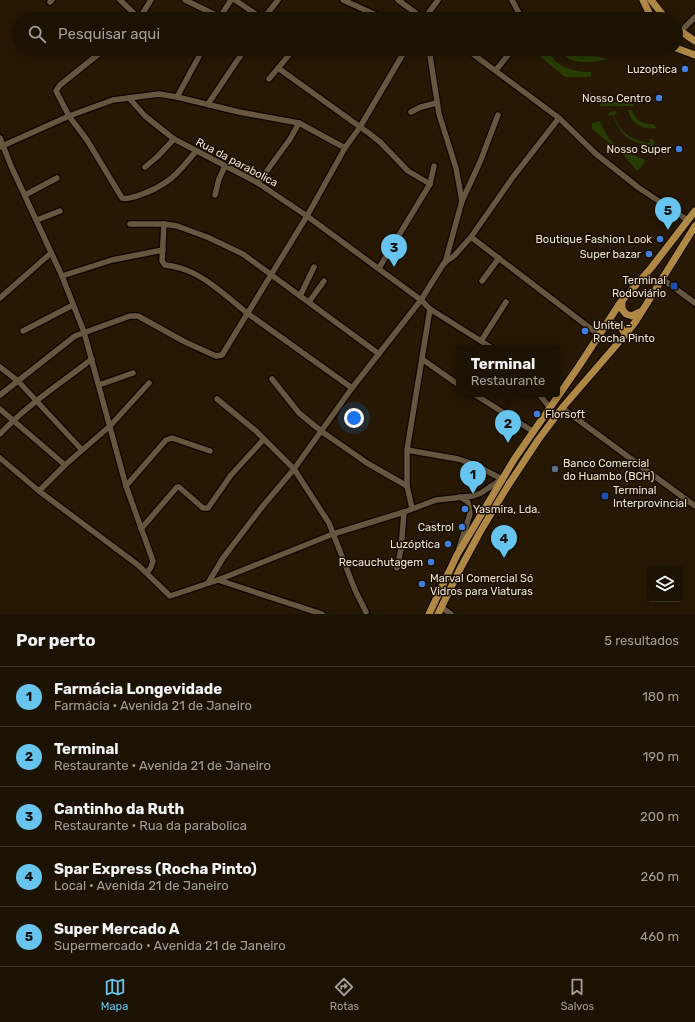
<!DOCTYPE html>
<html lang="pt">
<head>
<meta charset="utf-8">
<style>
  body { margin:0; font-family:Rubik,sans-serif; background:#292011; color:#f1f3f6 }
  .controls { position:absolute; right:12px; bottom:12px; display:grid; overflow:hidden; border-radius:4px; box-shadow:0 2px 6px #0003 }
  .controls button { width:36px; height:36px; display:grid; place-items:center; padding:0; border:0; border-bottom:1px solid #3a3224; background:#1c1202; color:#f1f3f6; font:20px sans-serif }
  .you { position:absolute; left:354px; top:418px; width:14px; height:14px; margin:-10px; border:3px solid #fff; border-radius:50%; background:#1a73e8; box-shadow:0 0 0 6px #1a73e833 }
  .badge { display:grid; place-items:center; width:26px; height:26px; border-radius:50%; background:#66c4ef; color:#111; font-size:13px; font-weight:700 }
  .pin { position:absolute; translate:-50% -33px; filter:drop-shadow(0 1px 2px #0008) }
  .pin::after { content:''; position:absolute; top:21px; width:14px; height:12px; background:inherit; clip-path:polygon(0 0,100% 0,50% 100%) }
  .popup { position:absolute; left:456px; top:345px; width:104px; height:52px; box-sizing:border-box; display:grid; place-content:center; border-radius:4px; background:#1c1202; filter:drop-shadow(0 1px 3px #0005); font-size:13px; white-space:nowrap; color:#a09e99 }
  .popup b { font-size:15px; color:#f1f3f6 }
  .popup::after { content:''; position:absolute; left:50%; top:100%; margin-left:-8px; border:8px solid transparent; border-top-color:#1c1202 }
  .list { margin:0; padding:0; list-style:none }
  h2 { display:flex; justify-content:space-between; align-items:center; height:52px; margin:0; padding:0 16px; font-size:17px }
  h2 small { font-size:13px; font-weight:400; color:#a09e99 }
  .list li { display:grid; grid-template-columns:26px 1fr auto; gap:12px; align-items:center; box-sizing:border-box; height:60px; padding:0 16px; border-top:1px solid #3a3224 }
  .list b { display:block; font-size:15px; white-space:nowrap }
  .list p { margin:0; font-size:13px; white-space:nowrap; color:#a09e99 }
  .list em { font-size:13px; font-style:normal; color:#a09e99 }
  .icon { flex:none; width:22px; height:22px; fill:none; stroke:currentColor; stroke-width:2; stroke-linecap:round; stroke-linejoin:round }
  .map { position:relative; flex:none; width:695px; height:614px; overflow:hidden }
  .search { position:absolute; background:#1c1202; box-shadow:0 2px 6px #0003; left:12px; right:12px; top:12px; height:44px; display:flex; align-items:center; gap:10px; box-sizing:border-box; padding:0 14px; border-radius:22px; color:#a09e99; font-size:15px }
  .sheet { height:352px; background:#1c1202 }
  nav { display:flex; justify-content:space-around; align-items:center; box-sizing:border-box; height:56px; border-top:1px solid #3a3224; background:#1c1202; font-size:11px; color:#a09e99 }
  nav a { display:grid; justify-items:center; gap:2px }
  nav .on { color:#66c4ef }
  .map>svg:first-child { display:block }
  .green { fill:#263c03 }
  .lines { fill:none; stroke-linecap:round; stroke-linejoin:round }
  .minor-casing { stroke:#0e0400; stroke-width:8 }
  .major-casing { stroke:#0e0400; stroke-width:9 }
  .minor { stroke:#66563f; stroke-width:5.5 }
  .major { stroke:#ae8844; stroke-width:7 }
  .shop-dot { fill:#3f7fe0; stroke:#1c0f00; stroke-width:1.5 }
  .transit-dot { fill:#1a4fb4; stroke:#1c0f00; stroke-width:1.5 }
  .service-dot { fill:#5c6f8a; stroke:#1c0f00; stroke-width:1.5 }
  .labels { text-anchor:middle; stroke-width:3; stroke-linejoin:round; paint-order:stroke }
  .poi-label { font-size:11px; fill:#ece3d5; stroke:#1c0f00; text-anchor:end }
  .street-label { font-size:11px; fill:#ece3d5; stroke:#1c0f00 }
</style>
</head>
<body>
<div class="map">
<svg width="695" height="614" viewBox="0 0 695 614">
  <rect width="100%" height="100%" fill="#261803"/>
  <!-- green -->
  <g class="green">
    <path d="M531,49H550C551,67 576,72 591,72V77H565Z"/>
    <path d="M559,49H570L607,59C592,64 567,65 559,49Z"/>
    <polygon points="601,101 633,104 633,106 600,106"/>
    <path d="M628,110H632C636,121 643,125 654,124L656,128C642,130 631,124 628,110Z"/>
    <path d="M616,111L617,113L614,115C621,134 631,140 650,143V139H652L655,142L653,147L650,148V145C629,143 620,134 613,115L609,116L608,115L610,112Z"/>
    <path d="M600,121C607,142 623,153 644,159L645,161L639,170H636L622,153L592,129V123Z"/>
  </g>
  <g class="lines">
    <!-- minor casing -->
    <g class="minor-casing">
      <g id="minor">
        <polyline points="120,0 139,18"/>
        <polyline points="185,0 220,17 219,19"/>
        <polyline points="235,0 263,19"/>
        <polyline points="343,0 385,19"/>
        <polyline points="398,0 424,19"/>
        <polyline points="512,0 522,19"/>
        <polyline points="50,2 52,0"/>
        <polyline points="220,17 231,0"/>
        <polyline points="139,19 151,0"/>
        <polyline points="263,19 278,0"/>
        <polyline points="424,19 438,0"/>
        <polyline points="681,31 695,17"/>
        <path d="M105,49L60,85L56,91L69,116L87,140L122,198C127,200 132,197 137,196C167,186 177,175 196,151"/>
        <polyline points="429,49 439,114 456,168 462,201"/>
        <polyline points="466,49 559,118 596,154 639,188 686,219"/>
        <polyline points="278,68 370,134 380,142 408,171 430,184"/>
        <polyline points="496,70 513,49"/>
        <polyline points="269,79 294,49"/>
        <polyline points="177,97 203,49"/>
        <polyline points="129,98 145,116 174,139 258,183 307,216 421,300 430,309 492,348"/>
        <polyline points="208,104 245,49"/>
        <polyline points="411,112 421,107 437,103"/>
        <polyline points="0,138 11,166 62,276 84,332 126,486 153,561 151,567 147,573"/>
        <polyline points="0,147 69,116 113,100 159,94 177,97 239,112 299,123 345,148"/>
        <polyline points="145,167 157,157 174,139"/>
        <polyline points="258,183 290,139 299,123"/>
        <polyline points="25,195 57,178"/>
        <polyline points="215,195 219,179 225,166"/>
        <polyline points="37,220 60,211"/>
        <polyline points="130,224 164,224 177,226 207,237 243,254 379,354"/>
        <path d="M164,224L162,261L165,265C172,266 179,267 186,270C206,277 230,299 247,313L352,388"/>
        <polyline points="471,237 599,335"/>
        <polyline points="445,263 462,201 480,162 498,115"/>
        <polyline points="379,268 430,184 434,166"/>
        <polyline points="62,276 112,260 163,250"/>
        <polyline points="661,278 695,303"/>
        <polyline points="482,281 499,258"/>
        <polyline points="300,296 314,267"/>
        <polyline points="0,298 51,253"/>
        <polyline points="309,302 324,281"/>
        <polyline points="23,331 73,305"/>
        <polyline points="481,341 506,302"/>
        <polyline points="422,359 459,385"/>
        <polyline points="0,367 18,381 82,450"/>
        <polyline points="272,379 299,413 321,431 367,463 407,486"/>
        <polyline points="99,385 133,373"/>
        <polyline points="474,394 534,432"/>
        <polyline points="539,394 550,408"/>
        <polyline points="0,395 75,336 130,316 138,316 185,342 216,356 222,355 307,216 345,148 360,127 406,49"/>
        <polyline points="217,399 256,431 294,469 329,523 355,590 366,612"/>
        <polyline points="562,408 695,506"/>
        <polyline points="0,409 65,465"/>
        <path d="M0,434C27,405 61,383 92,359"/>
        <polyline points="0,458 39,491 138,565 170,596 218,580 333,534 404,512 436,500 473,496 481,493 502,479 473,464 458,459 407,450"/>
        <polyline points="126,486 166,440 172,438 210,451"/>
        <polyline points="39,491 65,465 110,426 149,383"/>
        <polyline points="412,508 407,486 407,450 430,309"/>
        <polyline points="141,529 177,487 179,487 203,508 208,508 231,475 264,439"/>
        <polyline points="459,548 470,514 468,502 460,497"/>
        <polyline points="397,568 401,549 404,512"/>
        <polyline points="218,580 322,614"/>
        <polyline points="208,583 223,558 262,507 294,469 352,388 421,300 444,263 454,256 471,237 513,177 559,118"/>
        <polyline points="441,607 451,614"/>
      </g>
    </g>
    <!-- major casing -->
    <g class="major-casing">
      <g id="major">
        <polyline points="643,0 652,19"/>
        <polyline points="651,0 666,19"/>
        <polyline points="676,28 695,41"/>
        <polyline points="676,28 678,33 676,39"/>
        <polyline points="676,48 695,55"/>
        <polyline points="622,301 622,309 626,314 632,316 640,312"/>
        <path d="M603,329C612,322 621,323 625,335"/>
        <polyline points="429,614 457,555 515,458 579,366 620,303 651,268 695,211"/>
        <polyline points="438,614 460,569 480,532 509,484 538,440 562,408 625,335 636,321 695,226"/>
      </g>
    </g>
    <!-- minor -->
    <use href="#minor" class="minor"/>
    <!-- major -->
    <use href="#major" class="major"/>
  </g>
  <!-- markers -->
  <g class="shop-dot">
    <circle cx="685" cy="69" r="4"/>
    <circle cx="659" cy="98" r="4"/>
    <circle cx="679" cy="149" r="4"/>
    <circle cx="660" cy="239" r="4"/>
    <circle cx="649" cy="254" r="4"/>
    <circle cx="585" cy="331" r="4"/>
    <circle cx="537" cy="414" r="4"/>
    <circle cx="465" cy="509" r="4"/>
    <circle cx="462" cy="527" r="4"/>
    <circle cx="448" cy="544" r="4"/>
    <circle cx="431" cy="562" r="4"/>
    <circle cx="422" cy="584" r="4"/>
  </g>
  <g class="transit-dot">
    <rect x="670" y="282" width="8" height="8" rx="2"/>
    <rect x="601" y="492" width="8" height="8" rx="2"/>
  </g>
  <circle class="service-dot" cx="555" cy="469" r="4"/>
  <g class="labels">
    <!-- poi labels -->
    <g class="poi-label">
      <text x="677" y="73">Luzoptica</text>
      <text x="651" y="102">Nosso Centro</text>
      <text x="671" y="153">Nosso Super</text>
      <text x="652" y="243">Boutique Fashion Look</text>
      <text x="641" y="258">Super bazar</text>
      <text x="666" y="284">Terminal<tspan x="666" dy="13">Rodoviário</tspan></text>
      <text x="593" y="329" text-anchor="start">Unitel -<tspan x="593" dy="13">Rocha Pinto</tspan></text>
      <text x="545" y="418" text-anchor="start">Florsoft</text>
      <text x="563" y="467" text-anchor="start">Banco Comercial<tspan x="563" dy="13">do Huambo (BCH)</tspan></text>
      <text x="613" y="494" text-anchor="start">Terminal<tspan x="613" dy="13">Interprovincial</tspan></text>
      <text x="473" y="513" text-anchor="start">Yasmira, Lda.</text>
      <text x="454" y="531">Castrol</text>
      <text x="440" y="548">Luzóptica</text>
      <text x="423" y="566">Recauchutagem</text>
      <text x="430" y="582" text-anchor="start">Marval Comercial Só<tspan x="430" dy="13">Vidros para Viaturas</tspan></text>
    </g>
    <!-- street labels -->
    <g class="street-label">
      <text transform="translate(237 162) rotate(28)" y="4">Rua da parabolica</text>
    </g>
  </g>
</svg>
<div class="controls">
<button><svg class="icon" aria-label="layers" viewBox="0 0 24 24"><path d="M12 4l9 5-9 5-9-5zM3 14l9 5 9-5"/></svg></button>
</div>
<div class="you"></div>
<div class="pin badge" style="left:473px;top:494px">1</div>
<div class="pin badge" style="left:508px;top:443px">2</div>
<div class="popup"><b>Terminal</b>Restaurante</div>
<div class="pin badge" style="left:394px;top:267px">3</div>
<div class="pin badge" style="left:504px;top:558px">4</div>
<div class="pin badge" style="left:668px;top:230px">5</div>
<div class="search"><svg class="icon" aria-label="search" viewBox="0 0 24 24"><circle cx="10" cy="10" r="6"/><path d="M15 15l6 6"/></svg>Pesquisar aqui</div>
</div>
<section class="sheet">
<h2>Por perto<small>5 resultados</small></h2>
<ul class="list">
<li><span class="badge">1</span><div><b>Farmácia Longevidade</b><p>Farmácia · Avenida 21 de Janeiro</p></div><em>180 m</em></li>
<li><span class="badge">2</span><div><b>Terminal</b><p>Restaurante · Avenida 21 de Janeiro</p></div><em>190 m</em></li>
<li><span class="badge">3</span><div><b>Cantinho da Ruth</b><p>Restaurante · Rua da parabolica</p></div><em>200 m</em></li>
<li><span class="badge">4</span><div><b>Spar Express (Rocha Pinto)</b><p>Local · Avenida 21 de Janeiro</p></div><em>260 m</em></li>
<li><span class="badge">5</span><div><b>Super Mercado A</b><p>Supermercado · Avenida 21 de Janeiro</p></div><em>460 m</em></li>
</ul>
</section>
<nav>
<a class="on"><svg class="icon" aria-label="map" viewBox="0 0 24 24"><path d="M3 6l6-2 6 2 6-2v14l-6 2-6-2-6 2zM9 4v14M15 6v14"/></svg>Mapa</a>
<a><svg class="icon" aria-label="directions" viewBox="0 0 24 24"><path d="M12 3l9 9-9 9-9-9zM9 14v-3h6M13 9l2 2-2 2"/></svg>Rotas</a>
<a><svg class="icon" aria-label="saved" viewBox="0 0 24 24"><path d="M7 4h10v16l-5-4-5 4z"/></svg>Salvos</a>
</nav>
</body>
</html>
